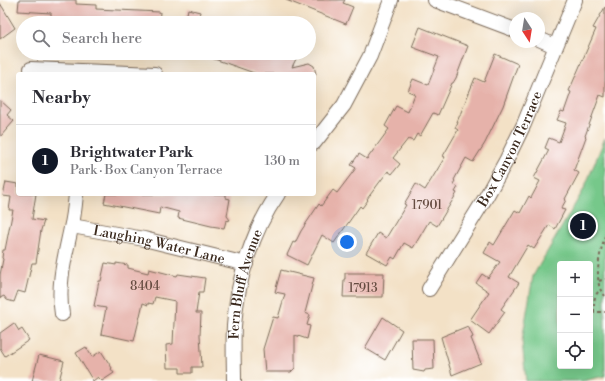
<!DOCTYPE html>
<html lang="en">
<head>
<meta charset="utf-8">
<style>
  body { margin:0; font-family:"Libre Bodoni",serif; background:#f7f7f7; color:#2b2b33 }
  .controls { position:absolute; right:12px; bottom:12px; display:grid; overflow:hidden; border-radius:4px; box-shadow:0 4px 16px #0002 }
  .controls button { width:36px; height:36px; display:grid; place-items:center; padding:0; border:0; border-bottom:1px solid #e1e1e2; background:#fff; color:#2b2b33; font:20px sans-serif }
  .compass { position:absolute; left:509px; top:12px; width:36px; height:36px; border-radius:50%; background:#fff; box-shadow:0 4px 16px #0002; rotate:168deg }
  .you { position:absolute; left:347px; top:242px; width:14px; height:14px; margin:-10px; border:3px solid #fff; border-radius:50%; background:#1a73e8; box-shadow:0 0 0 6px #1a73e833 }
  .badge { display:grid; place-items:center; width:26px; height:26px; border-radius:50%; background:#111827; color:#fff; font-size:13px; font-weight:700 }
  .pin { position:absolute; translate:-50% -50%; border:2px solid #fff; box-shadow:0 1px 4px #0006 }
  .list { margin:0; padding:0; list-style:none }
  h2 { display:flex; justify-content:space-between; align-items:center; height:52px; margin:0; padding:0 16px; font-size:17px }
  h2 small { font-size:13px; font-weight:400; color:#7c7c81 }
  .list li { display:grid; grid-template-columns:26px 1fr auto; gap:12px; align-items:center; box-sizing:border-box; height:72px; padding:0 16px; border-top:1px solid #e1e1e2 }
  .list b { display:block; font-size:15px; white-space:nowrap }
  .list p { margin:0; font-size:13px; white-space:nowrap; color:#7c7c81 }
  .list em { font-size:13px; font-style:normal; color:#7c7c81 }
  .icon { flex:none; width:22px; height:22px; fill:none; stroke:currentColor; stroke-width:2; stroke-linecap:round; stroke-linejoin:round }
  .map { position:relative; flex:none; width:605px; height:381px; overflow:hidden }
  .search { position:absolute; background:#fff; box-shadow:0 4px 16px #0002; left:16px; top:16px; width:300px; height:44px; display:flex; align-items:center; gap:10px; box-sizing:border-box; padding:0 14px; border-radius:22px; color:#7c7c81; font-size:15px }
  .panel { position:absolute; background:#fff; box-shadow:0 4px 16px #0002; left:16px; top:72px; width:300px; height:124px; border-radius:4px }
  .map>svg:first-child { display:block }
  .green { fill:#76c88a; stroke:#587954; fill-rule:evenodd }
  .building { fill:#e6b2aa }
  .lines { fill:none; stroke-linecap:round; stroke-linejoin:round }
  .street-casing { stroke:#7b6a59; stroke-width:16 }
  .path { stroke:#7b6a59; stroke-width:2; stroke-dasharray:3 3; stroke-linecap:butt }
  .street { stroke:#fff; stroke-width:14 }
  .labels { text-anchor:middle; stroke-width:3.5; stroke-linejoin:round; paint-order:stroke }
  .number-label { font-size:12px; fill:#664c41 }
  .street-label { font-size:14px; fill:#3b2a1e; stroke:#fff }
</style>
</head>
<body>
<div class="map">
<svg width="605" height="381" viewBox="0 0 605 381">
  <rect width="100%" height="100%" fill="#fff"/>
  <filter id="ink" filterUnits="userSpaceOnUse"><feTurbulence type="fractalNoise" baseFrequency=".025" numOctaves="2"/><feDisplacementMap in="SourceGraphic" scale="8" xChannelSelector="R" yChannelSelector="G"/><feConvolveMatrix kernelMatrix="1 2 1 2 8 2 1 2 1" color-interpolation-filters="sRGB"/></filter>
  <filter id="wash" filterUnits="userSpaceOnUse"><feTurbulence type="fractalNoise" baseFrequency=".012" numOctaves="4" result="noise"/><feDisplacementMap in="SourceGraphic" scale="16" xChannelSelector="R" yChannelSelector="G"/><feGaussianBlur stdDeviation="0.9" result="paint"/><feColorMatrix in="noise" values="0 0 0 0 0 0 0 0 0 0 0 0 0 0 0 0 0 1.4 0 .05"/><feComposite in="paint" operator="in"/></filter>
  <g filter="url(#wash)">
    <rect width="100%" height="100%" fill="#f3e1c6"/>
    <!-- green -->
    <path class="green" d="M605,138V376L582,381H526L522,341L533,276L584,189ZM560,264H590V366H560Z"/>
    <g id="blocks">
      <!-- building -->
      <g class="building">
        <polygon points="19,0 76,0 76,4 96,5 96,9 160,12 159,23 51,23 51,13 18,11"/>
        <polygon points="286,0 345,0 343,3 353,7 346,24"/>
        <polygon points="0,3 15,28 0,39"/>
        <polygon points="605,7 605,97 600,95 585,136 586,137 574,170 579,173 565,199 566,200 561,209 565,210 555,229 549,225 534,249 528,245 509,277 519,283 501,309 505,312 489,334 470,320 489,292 476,283 482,274 488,278 500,262 484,253 490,242 494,245 515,210 520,213 529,196 531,198 540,181 534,178 549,150 545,148 549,138 559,142 566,123 557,120 561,111 564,112 571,92 569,91 596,29 593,28"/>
        <polygon points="188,9 200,12 198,23 185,23"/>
        <polygon points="420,27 468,46 456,78 453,83 452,83 438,115 433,113 420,136 417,134 413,141 408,139 393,158 400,164 392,174 388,171 367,199 368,200 362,208 360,206 334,243 322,235 307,265 287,255 293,242 295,243 301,231 319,204 321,206 333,190 337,193 356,168 351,165 359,154 367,159 389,129 385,126 396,106 408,112 415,94 408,91 413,79 428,85 439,57 412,47"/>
        <polygon points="204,53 299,53 292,67 309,63 314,66 316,74 257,74 203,55"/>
        <polygon points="495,54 518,64 503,106 485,143 473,162 466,158 454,180 455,181 453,184 458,187 455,192 457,193 437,226 429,221 413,248 404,243 395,259 392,257 387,265 366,253 378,233 386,238 406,205 404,204 416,184 425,190 445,157 443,156 458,130 455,128 458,122 457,122 475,78 484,82"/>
        <polygon points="0,100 11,110 7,115 14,121 0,137"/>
        <polygon points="6,182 18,184 18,194 36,194 32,219 44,221 41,230 36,263 32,263 25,293 18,291 14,302 7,300 4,296 0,298 0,275 3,259 2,258 3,250 5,250 13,210 9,210 11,197 3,196"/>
        <polygon points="106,194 226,194 226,198 230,199 227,216 230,220 226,221 224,228 211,226 178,218 179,212 160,207 159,214 104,203"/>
        <polygon points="105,263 116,265 116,263 128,265 128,268 148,273 149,269 177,276 178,274 205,278 203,292 199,292 196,313 201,313 200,335 202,367 192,367 192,373 180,373 180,368 167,368 166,345 173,344 175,301 155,297 153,304 148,303 148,305 143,303 134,341 101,334 106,308 94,306 99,281 101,281"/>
        <polygon points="281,270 314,278 305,313 310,315 307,325 310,326 307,339 295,335 295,368 291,372 265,372 263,349 273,317 278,318 285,294 275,292"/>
        <polygon points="345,273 384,273 383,297 343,297 344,279 345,279"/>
        <polygon points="383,317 402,330 385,360 365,348"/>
        <polygon points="14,323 19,331 22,329 29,340 5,356 0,348 0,333"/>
        <polygon points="468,326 473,337 471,338 481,363 452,375 441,337"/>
        <polygon points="412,339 433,339 434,369 425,370 424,372 413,370"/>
        <polygon points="86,347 92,357 101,351 112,368 111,369 114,373 102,381 98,377 93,381 76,353"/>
        <polygon points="39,355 64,361 59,381 32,381"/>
      </g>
    </g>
  </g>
  <g filter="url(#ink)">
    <use href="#blocks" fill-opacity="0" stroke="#7b6a59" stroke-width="1"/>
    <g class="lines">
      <!-- street casing -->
      <g class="street-casing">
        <g id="street">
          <polyline points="435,0 515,30"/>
          <polyline points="539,39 555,46"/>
          <polyline points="31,69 155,74"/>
          <polyline points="314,143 344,105 370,56 391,0"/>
          <path id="s1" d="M72,226L144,239L246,264"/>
          <path id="s2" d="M429,289L486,197L506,161L524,124L575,0"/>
          <path d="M62,314C57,284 65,257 71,228C74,217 75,205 76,194"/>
          <path id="s3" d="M234,381C234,363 233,344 234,326C237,281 252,231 278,194"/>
        </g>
      </g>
      <!-- path -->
      <g class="path">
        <path d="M605,236C600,252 596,269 599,285C599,289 603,293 605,296"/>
        <polyline points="599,281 605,279"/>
        <polyline points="592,312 605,312"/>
        <path d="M594,312C594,304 593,294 601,290"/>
      </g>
      <!-- street -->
      <use href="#street" class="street"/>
    </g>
  </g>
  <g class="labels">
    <!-- number labels -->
    <g class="number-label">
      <text x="427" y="209">17901</text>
      <text x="145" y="290">8404</text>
      <text x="363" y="292">17913</text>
    </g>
    <!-- street labels -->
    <g class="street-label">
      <text dy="5" stroke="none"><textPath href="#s2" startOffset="162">Box Canyon Terrace</textPath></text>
      <text dy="5" stroke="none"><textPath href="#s1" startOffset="89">Laughing Water Lane</textPath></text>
      <text dy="5" stroke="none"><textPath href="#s3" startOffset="98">Fern Bluff Avenue</textPath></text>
    </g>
  </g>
</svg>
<div class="controls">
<button>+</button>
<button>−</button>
<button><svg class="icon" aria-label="locate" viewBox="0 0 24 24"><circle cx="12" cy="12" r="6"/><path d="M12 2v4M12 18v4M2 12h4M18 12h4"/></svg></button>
</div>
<svg class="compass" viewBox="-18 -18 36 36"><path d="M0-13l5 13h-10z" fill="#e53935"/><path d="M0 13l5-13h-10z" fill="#7c7c81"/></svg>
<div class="you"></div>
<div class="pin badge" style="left:583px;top:226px">1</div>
<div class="search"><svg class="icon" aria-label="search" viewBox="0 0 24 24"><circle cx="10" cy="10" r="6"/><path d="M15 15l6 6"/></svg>Search here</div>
<section class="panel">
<h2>Nearby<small></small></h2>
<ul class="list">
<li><span class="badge">1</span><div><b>Brightwater Park</b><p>Park · Box Canyon Terrace</p></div><em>130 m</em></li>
</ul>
</section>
</div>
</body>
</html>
